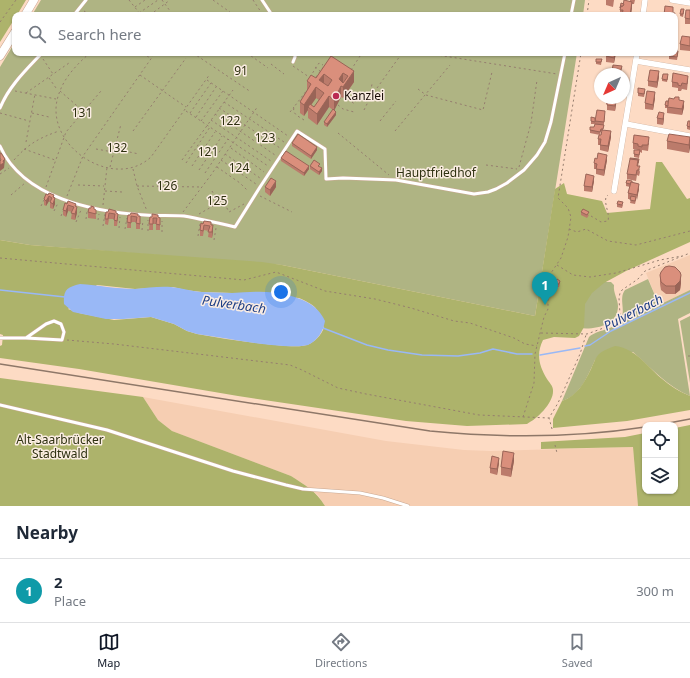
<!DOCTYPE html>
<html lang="en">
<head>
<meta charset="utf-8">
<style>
  body { margin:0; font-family:"Noto Sans",sans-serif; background:#f2f2f3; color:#1f2937 }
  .controls { position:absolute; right:12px; bottom:12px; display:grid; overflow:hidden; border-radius:8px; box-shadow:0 1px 3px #0004 }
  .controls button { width:36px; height:36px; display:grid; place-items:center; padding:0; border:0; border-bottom:1px solid #e0e1e3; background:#fff; color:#1f2937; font:20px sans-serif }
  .compass { position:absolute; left:594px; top:68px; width:36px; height:36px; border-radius:50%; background:#fff; box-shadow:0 1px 3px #0004; rotate:224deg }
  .you { position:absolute; left:281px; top:292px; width:14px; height:14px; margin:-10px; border:3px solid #fff; border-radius:50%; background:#1a73e8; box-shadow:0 0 0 6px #1a73e833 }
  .badge { display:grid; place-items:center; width:26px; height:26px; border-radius:50%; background:#111827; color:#fff; font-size:13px; font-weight:700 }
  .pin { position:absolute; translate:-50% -33px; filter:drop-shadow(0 1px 2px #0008) }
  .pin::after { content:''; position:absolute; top:21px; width:14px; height:12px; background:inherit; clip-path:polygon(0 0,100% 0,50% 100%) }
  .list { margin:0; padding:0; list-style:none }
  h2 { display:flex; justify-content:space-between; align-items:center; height:52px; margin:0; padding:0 16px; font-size:17px }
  h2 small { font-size:13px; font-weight:400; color:#747a83 }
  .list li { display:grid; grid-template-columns:26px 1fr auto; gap:12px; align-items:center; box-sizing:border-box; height:64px; padding:0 16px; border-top:1px solid #e0e1e3 }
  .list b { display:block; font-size:15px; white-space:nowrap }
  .list p { margin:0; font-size:13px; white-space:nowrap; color:#747a83 }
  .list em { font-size:13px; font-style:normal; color:#747a83 }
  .icon { flex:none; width:22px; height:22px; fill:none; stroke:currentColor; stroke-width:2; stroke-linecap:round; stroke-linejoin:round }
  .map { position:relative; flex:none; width:690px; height:506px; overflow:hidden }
  .search { position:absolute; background:#fff; box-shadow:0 1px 3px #0004; left:12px; right:12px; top:12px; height:44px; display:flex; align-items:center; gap:10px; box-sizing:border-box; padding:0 14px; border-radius:8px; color:#747a83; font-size:15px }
  .sheet { height:116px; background:#fff }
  nav { display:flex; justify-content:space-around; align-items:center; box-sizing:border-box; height:56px; border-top:1px solid #e0e1e3; background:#fff; font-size:11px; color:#747a83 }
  nav a { display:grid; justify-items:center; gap:2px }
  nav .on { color:#111827 }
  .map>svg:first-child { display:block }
  .built { fill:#f6ceb2 }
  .green { fill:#afb483 }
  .forest { fill:#adb36b; fill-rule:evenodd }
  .water { fill:#99b8f6 }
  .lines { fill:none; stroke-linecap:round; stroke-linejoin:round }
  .stream { stroke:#99b8f6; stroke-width:1.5 }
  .lane-casing { stroke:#c9a892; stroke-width:4 }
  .street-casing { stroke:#c9a892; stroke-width:6 }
  .secondary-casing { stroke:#c9a892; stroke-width:9 }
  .path { stroke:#957d6e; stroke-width:1; stroke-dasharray:2 3; stroke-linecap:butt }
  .lane { stroke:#fff; stroke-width:3 }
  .street { stroke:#fff; stroke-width:5.5 }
  .secondary { stroke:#fff; stroke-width:8 }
  .rail { stroke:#8e7768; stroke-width:1.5 }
  .wall { fill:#bb7b6b; fill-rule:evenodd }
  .shaded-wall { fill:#996457 }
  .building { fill:#da8f7c; stroke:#996457; fill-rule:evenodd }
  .poi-dot { fill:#ba2a52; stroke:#fbede3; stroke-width:1.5 }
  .labels { text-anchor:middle; stroke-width:3; stroke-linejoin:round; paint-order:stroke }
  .park-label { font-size:12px; fill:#2d300f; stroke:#fbede3 }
  .poi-label { font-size:12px; fill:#160b05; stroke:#fbede3; text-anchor:start }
  .water-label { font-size:13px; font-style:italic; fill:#1f3f86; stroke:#fbede3 }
</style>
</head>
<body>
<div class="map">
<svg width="690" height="506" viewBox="0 0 690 506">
  <rect width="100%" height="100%" fill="#fddbc4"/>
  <!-- built -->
  <g class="built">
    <polygon points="690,255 690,290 659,305 646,273"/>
    <polygon points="143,397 386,441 464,450 491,451 633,447 638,506 325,506 318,495 305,485 291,476 172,431 158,420"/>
  </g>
  <!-- green -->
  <g class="green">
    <polygon points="41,0 585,0 583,15 32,15"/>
    <polygon points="15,42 15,53 577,53 535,316 282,265 30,245 0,240 0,67"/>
    <path d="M648,279L659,305L690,290V313L678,319L690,396C667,386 651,368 633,352L595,360C587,377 581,395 562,401L589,337C598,329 612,331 620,321C627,311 618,299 625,290Z"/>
    <path d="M597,282H611L614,285C613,293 618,299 618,306C618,326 594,330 579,328L564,287Z"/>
    <polygon points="690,316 690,383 680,321"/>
  </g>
  <!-- forest -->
  <g class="forest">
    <polygon points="0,0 26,0 17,15 15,15 15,18 0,42"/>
    <path d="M656,162H662L687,199L690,198V242L626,271L604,283L592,293L585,304L584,327L579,336L575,338L554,337L543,340C536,354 539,366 547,379C549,382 553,386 553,390C554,403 537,419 527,424L467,426L406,421L238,396L79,369L0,358V346L2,345L3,335L0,334V240L30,245L262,262L282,265L535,316L555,189L564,183L567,194L602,201L607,213L650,209ZM97,285L135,289L173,287L185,290L202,292L232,293L299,298C319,307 317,308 324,328C321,335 315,342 307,345C300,347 293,346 286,346C256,344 226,339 197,334L187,331L174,324L151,317L114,320L79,313L68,309Z"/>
    <path d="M615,346C635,348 647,366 661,378C669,385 680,392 690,396V410L627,421L553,428V419L562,401C577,396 584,383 591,369C593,364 595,359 598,355C603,350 610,348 615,346Z"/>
    <path d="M0,378L143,397L158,420L172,431L291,476C305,485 316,491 325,506H0Z"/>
    <polygon points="690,425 690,506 638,506 633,447 541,449 541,442 625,437 645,433 645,491 675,491 675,428"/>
  </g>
  <!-- water -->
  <path class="water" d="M80,284C98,285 117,289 135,289C147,288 159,286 171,287C181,288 191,291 201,292C211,292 222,293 232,293C250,292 269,290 287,295C303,299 318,305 325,321C323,332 318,340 308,345C300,347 291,346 283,346C254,344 225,338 197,334L187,331L174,324L151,317L123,319H106L73,312L64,304C63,290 67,287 80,284Z"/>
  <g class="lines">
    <!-- stream -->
    <g class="stream">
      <polyline points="0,290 65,297"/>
      <polyline points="323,328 367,345 388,350 422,355 458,356 480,353 493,349 517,354 532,354"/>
      <polyline points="585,346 590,345 611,331 690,293"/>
      <polyline points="540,355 580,348"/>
    </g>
    <!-- lane casing -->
    <g class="lane-casing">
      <g id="lane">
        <polyline points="262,0 272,15"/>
        <polyline points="74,15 86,0"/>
        <polyline points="571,15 574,0"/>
        <polyline points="293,62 295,57 295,53"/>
        <path d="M0,108C9,86 26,70 42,53"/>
        <path d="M0,146C23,198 94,212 145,215C158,216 171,215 184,216C201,219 218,223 235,227L260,187L297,131L325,149L326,179L343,178L396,180L474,194L488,192L496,189L507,183L524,170L537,155L545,142L551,122L565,53"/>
        <polyline points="0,338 26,338 62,340 64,332 61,324 54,321 46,324 26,338"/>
        <polyline points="0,405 107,430 233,471 286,485 303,489 360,493 383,498 408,506"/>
      </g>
    </g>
    <!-- street casing -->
    <g class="street-casing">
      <g id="street">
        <polyline points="672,0 690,3"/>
        <polyline points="643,15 645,0"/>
        <polyline points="636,61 690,70"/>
        <polyline points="626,124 690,136"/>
        <polyline points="614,191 637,53"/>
      </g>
    </g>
    <!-- secondary casing -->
    <g class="secondary-casing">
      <g id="secondary">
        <polyline points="25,15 34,0"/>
        <polyline points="0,56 15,32"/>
      </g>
    </g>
    <!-- path -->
    <g class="path">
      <polyline points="129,0 141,15"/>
      <polyline points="162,0 173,15"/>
      <polyline points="213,0 234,15"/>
      <polyline points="253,0 263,15"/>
      <polyline points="135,7 145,0"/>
      <polyline points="84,11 90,15"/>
      <polyline points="139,13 158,0"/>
      <polyline points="150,15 170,0"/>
      <polyline points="587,15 589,0"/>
      <polyline points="0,22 16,0"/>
      <path d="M90,53C78,63 65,77 60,91C38,142 112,193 151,157L210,74"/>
      <polyline points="143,53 150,58"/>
      <polyline points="193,53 251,92"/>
      <polyline points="247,53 268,68"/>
      <polyline points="425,53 557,74"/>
      <polyline points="43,59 53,74"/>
      <polyline points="271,64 284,74"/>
      <polyline points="293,66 309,77"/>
      <polyline points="315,67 320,71"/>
      <polyline points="351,70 362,53"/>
      <polyline points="140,75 186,107"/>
      <polyline points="310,77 319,63 323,65"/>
      <polyline points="316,77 325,65"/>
      <polyline points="49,78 56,88"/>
      <polyline points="207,80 288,136"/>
      <polyline points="377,88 400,56"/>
      <polyline points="418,89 426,95 483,110 492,72"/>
      <polyline points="15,91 56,99"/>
      <polyline points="60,91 83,111"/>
      <polyline points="26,93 69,63"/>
      <polyline points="344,96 356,105"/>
      <polyline points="224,102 284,142"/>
      <polyline points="338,105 343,109 354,112"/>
      <polyline points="219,108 280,148"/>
      <polyline points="364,110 369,100 372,84"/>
      <polyline points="186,111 268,166"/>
      <polyline points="290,112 294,107"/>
      <polyline points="0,113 29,121"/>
      <polyline points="32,113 49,117"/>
      <polyline points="190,113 211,83"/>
      <polyline points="215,114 275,155"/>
      <polyline points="196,117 216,87"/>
      <polyline points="211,120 271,161"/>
      <path d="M304,120C298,116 292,114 294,107L307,90"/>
      <polyline points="201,121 223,91"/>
      <polyline points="380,121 396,101"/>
      <polyline points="133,131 186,58"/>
      <polyline points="395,131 450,65"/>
      <polyline points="338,133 389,175"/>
      <polyline points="26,142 35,94"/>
      <polyline points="231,148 264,172"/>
      <polyline points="24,149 55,160"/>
      <polyline points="96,149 113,152"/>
      <polyline points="115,149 139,154"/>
      <polyline points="225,154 260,178"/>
      <path d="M14,160C28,144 39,138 59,131"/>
      <polyline points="182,160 233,90"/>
      <polyline points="221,160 256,184"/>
      <polyline points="186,163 210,127"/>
      <polyline points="486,165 517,169"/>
      <polyline points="192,166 215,132"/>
      <polyline points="110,167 121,124"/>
      <polyline points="217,167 240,183 247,190"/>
      <polyline points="519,167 531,123 537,80"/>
      <polyline points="133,169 137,186 147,211"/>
      <polyline points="199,170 222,136"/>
      <polyline points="205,173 228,139"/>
      <polyline points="0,174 9,168"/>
      <polyline points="78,185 104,186"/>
      <polyline points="137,186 201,187"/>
      <polyline points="46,187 66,132 101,91"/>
      <polyline points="105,191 122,192"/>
      <polyline points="212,191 219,203"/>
      <polyline points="11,195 25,183"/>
      <polyline points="67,196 83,156 155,53"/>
      <polyline points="260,196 292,212"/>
      <polyline points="222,199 229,212 244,204"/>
      <polyline points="103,205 107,167"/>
      <polyline points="41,206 44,200"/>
      <polyline points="54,211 58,203"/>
      <polyline points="183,212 211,175 258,106"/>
      <polyline points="199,214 222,201"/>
      <polyline points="61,216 63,211"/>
      <path d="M591,216L601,222L608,221C610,213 604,205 606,197L608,195"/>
      <polyline points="86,219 87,212"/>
      <polyline points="98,220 99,214"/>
      <polyline points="76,222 81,210"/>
      <polyline points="103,226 105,214"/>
      <polyline points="119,228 120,217"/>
      <polyline points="125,229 127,218"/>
      <polyline points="569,229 577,232 586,229 608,241 636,245 690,231"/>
      <polyline points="142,230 143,220"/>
      <polyline points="148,231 148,220"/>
      <polyline points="162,232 162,221"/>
      <polyline points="198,236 200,224"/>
      <polyline points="214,240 216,228"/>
      <polyline points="0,258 244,280 276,272 325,291 375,299 411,308 454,321 470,323 514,338 525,344 537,346"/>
      <polyline points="557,265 573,275 590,277 616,273 660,260 682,256"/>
      <polyline points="541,333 587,334 609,326 618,319 620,315 619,298 620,293 622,290 638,279 645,271 690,253"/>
      <polyline points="67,340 114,344 290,365 302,370 338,388 366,394 479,415 549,418"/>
      <polyline points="688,356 690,356"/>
      <polyline points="523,417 534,383 535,354 544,317 548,309 548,288 549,276 561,258 568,237 571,217 568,208 558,198 581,53"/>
      <polyline points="552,429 549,418 558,403 580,354 586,335"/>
      <polyline points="555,445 557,453"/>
    </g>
    <!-- lane -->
    <use href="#lane" class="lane"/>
    <!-- street -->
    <use href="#street" class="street"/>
    <!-- secondary -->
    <use href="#secondary" class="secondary"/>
    <!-- rail -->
    <g class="rail">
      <path d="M0,364L430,431C502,438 574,438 645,427"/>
      <polyline points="658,425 690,419"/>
    </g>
  </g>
  <!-- wall -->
  <g class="wall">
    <polygon points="606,0 614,0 613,7 606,5"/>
    <polygon points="630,0 635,0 634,4 632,4 631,15 620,15 620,10 624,4 630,1"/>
    <polygon points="690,10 690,24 685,24 685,18"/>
    <polygon points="684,12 683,17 680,16 680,14"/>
    <polygon points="690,37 690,51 680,50 680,44"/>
    <polygon points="606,53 616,53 614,63 606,62"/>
    <polygon points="678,54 677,60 669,59 669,56"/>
    <path d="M331,56L354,82L343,98L341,97L334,110L336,115L327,127L324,125V122L333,110L329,107L317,125L308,118V110L304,116L300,113V102L307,91V81L316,78ZM316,98L319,100L314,107L311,105Z"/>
    <polygon points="596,59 602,59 601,65 596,64"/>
    <polygon points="659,77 657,88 648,86 648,81"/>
    <polygon points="668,77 667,82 662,81 662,79"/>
    <polygon points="688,81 687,90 682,89 681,91 678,91 678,88 672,87 672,82"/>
    <polygon points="645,92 644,97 638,96 638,93"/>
    <polygon points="606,98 617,98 615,111 607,110 607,104 606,104"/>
    <polygon points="655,98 653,110 645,109 645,103"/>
    <polygon points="679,100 684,107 682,115 667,113 667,108 665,108 665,105 668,101"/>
    <polygon points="605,117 603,130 611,137 608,152 600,150 600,145 598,145 598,139 601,135 602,131 601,131 600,135 590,133 590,130 594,127 595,124 591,124 591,121 595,118"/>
    <polygon points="657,118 664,118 663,125 657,124"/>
    <polygon points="690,121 690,130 687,129 687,126"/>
    <polygon points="690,137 689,153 667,149 667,141"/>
    <polygon points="292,143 317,150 311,159 292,146"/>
    <polygon points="633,143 649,143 648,151 642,150 642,153 640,152 639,158 634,157 634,154 638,150 633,149"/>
    <polygon points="281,158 309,169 304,176 281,161"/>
    <polygon points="607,160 604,176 596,174 596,169 594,169 594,163"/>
    <polygon points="639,162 638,166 640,172 639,176 637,175 636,181 627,179 627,174"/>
    <polygon points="310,166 320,167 322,171 319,175 310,169"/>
    <polygon points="594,181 592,192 584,191 584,186"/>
    <polygon points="626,183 632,183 639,189 635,204 630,203 631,199 628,199 628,193 630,187 626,186"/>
    <polygon points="265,187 276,187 270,196 265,192"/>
    <polygon points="46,194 54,197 55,204 53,209 50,208 50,202 49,201 46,206 44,205 44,199"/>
    <polygon points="65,203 76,207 77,213 75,220 71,219 72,212 68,211 66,217 63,215 63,210"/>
    <polygon points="617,204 623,205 622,208 617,207"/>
    <polygon points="94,210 96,216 96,219 88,218 88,212"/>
    <polygon points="106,212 116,213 118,219 117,226 114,226 114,219 109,219 108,225 105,224"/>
    <polygon points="581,212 589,215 587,218 581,215"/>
    <polygon points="128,215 138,216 140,222 140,229 136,229 136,222 131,222 131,228 127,228"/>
    <polygon points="150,217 160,218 160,230 156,230 156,224 153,224 153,230 149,230"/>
    <polygon points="201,223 211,225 213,231 212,238 208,237 209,231 204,230 203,236 200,236 200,230"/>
    <polygon points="660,275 681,283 680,290 675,294 666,294 661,290 660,284"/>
    <polygon points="555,282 560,284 559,287 557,287 555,284"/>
    <polygon points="514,461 511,477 501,475 501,467"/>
    <polygon points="499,463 497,475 490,473 490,468"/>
  </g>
  <!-- shaded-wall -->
  <g class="shaded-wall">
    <polygon points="632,2 632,7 631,15 630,15"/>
    <polygon points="615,53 616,53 614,63 614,58"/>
    <polygon points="354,71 354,82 343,98 343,87"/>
    <polygon points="659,71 659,77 657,88 657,82"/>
    <polygon points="343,73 343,84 341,87 341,97 334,111 334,100 339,79"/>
    <polygon points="324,74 324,85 319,80"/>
    <polygon points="316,87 316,98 309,108 308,107 308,110 304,116 304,105"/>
    <polygon points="655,92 655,98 653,110 653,105"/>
    <polygon points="329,96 329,107 317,125 317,114"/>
    <polygon points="616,98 617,98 615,111 615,106"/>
    <polygon points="684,101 684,107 682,115 682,109"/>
    <polygon points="336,112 336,115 327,127 327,124"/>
    <polygon points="664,113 664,118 663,125 663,119"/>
    <polygon points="611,131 611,137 608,152 608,146"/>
    <polygon points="690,140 690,148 689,153 689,145"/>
    <polygon points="317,147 317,150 311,159 311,156"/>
    <polygon points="607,155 607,160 604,176 604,170"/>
    <polygon points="5,159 4,168 0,171 0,165 3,161"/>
    <polygon points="309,166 309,169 304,176 304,173"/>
    <polygon points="322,168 322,171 319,175 319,172"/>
    <polygon points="594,176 594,181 592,192 592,187"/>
    <polygon points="276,181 276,187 270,196 270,190"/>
    <polygon points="639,184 639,189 637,200 637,195"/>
    <polygon points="54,195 54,201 55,198 55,204 53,209 53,197"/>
    <polygon points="49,196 49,201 46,206 46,201"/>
    <polygon points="68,205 68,211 66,217 66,211"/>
    <polygon points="77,207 77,213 75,220 75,214"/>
    <polygon points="213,225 213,231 212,238 212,232"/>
    <polygon points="681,275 681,283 680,290 675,294 675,286"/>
    <polygon points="514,453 514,461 511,477 511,469"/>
    <polygon points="499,458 499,463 497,475 497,469"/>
  </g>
  <!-- building -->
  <g class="building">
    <polygon points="624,0 632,2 630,15 622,15 623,10 620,10 621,6 623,6"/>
    <polygon points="621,3 624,4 623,6 621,6 620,8"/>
    <polygon points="665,6 673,7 673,13 675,13 674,15 664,15"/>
    <polygon points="681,9 684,9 683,14 680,14"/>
    <polygon points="686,10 690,10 690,19 685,18"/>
    <polygon points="682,36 690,37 690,46 680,44"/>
    <polygon points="675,50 678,51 677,57 669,56 669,53 675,53"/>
    <polygon points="606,53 615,53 614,58 606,56"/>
    <path d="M331,56L354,71L343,87L341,86L334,100L329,96L317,114L308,107L310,104L314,107L324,93L316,87L304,105L300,102L311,84L307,81L311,75L316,78ZM343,73L348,76L343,83L339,79ZM324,74L332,80L328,86L319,80Z"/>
    <polygon points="596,59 602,59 601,62 596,62"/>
    <polygon points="613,65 622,66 620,74 609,74 610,70 612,71"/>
    <polygon points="650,70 659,71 657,82 648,81"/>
    <polygon points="673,73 688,76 687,84 682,83 681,86 678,85 678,83 672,82"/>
    <polygon points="663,74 668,74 667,80 662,79"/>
    <polygon points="638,88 645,89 644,94 638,93"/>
    <polygon points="647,91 655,92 653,105 645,103"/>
    <polygon points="675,97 679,97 679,100 684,101 682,109 667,107 669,98 674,99"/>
    <polygon points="606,98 616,98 615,106 607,105 608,99"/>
    <polygon points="666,101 668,101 668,106 665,105"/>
    <polygon points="333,109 336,112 327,124 324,122"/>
    <polygon points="597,110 605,111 604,122 595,121"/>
    <polygon points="659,112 664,113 663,119 657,118"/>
    <polygon points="591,117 595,118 595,122 591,121"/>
    <polygon points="688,121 690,121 690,127 687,126"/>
    <polygon points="595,124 604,125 603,129 601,129 600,132 590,130 590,127 594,127"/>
    <polygon points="602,130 611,131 608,146 600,145 601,139 598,139 599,135 601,135"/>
    <polygon points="298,134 317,147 311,156 292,143"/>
    <polygon points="669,134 690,137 689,145 667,141"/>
    <polygon points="634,135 649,137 648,145 642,145 642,147 638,146 638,144 633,143"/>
    <polygon points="634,150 640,150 639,155 634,154"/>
    <polygon points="286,151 309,166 304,173 281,158"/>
    <polygon points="0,153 1,153 5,159 3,161 4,163 0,165 0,161 1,160 0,158"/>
    <polygon points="598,153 607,155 604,170 596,169 597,164 594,163 595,158 597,159"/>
    <polygon points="630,158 639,159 638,163 638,160 630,159"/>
    <polygon points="630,159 638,160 637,166 640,166 639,168 639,170 637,170 636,175 627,174"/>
    <polygon points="314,160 320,164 318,166 322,168 319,172 310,166"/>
    <polygon points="586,174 594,176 592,187 584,186"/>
    <polygon points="271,178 276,181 270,190 265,187"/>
    <polygon points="627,180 632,181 632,183 631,182 630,184 626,183"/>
    <polygon points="631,182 639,184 637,195 628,193"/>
    <polygon points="49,193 54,195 53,197 55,198 53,204 50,202 52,198 49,196 46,201 44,199 46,194 48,195"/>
    <polygon points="631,196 636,197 635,201 630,200"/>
    <polygon points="68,201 76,204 75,206 77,207 75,214 71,213 74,207 68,205 66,211 63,210 65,203 67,204"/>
    <polygon points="618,201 623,202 622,205 617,204"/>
    <polygon points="91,206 94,207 94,209 96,210 96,214 88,212 89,208 91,208"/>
    <polygon points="109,209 116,211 116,213 118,214 117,221 114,220 115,214 109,213 108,219 105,219 106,212 108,212"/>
    <polygon points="583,209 589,212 587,215 581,212"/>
    <polygon points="131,213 138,214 138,216 140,216 140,224 136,223 137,217 131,216 131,223 127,222 128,215 130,215"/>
    <polygon points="152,214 158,215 158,217 160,218 160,225 156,224 157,218 153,218 153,224 149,224 150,217 152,217"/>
    <polygon points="204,221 211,222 211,225 213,225 212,232 208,232 210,226 204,225 203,231 200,230 201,223 203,224"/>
    <polygon points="669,266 675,267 680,272 681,275 680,281 675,286 666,286 661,282 660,275 661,272 665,267"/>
    <polygon points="557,279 560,281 559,284 557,284 555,282"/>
    <polygon points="503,451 514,453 511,469 501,467"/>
    <polygon points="492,456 499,458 497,469 490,468"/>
  </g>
  <!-- markers -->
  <circle class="poi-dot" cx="336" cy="96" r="4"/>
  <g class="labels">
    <!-- park labels -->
    <g class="park-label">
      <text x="241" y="75">91</text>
      <text x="82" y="117">131</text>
      <text x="230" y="125">122</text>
      <text x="265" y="142">123</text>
      <text x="117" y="152">132</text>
      <text x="208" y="156">121</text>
      <text x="239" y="172">124</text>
      <text x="436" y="177">Hauptfriedhof</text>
      <text x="167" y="190">126</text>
      <text x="217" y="205">125</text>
      <text x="60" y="444">Alt-Saarbrücker<tspan x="60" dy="14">Stadtwald</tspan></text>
    </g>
    <!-- poi labels -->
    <g class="poi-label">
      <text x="344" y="100">Kanzlei</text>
    </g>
    <!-- water labels -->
    <g class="water-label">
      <text transform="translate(234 304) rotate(8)" y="5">Pulverbach</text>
      <text transform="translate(633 312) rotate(-27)" y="5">Pulverbach</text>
    </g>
  </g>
</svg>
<div class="controls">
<button><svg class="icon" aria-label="locate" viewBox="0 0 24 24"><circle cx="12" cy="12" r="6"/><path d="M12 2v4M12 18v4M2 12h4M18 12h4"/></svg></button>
<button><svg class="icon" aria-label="layers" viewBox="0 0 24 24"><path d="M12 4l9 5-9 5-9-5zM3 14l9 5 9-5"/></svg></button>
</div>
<svg class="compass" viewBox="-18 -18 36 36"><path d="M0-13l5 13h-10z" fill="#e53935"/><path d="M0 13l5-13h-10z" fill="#747a83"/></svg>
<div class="you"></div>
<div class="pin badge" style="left:545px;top:305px;background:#0f9aa8">1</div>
<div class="search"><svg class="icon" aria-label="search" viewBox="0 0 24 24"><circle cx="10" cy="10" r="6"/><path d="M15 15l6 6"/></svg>Search here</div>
</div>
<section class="sheet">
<h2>Nearby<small></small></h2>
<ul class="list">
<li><span class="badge" style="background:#0f9aa8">1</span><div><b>2</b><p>Place</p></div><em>300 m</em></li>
</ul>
</section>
<nav>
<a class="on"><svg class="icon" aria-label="map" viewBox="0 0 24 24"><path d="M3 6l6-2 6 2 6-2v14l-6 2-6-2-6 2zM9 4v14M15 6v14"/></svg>Map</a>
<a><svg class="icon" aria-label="directions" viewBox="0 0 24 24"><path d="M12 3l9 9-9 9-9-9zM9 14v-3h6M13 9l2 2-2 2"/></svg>Directions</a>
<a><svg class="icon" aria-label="saved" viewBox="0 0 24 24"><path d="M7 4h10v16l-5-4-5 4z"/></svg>Saved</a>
</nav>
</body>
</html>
